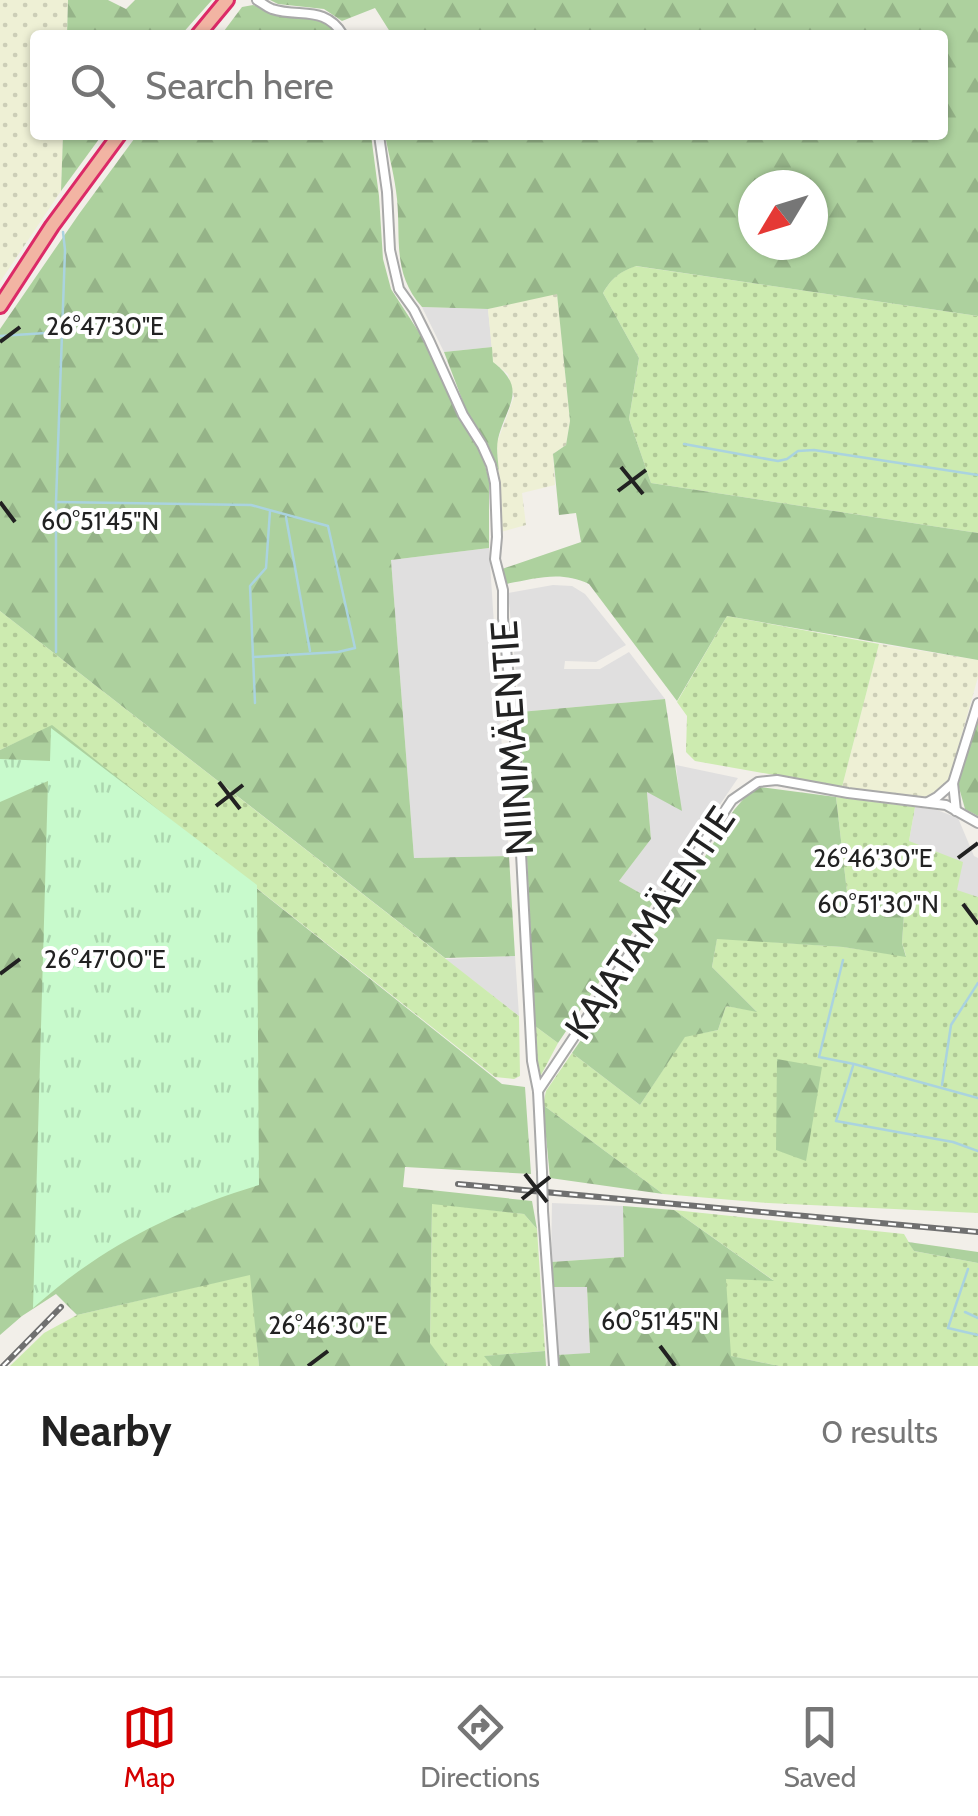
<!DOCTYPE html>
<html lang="en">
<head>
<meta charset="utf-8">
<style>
  body { margin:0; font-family:Cabin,sans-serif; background:#f2f2f2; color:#222 }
  .compass { position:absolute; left:738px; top:170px; width:90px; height:90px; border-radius:50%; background:#fff; box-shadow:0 2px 8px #0004; rotate:232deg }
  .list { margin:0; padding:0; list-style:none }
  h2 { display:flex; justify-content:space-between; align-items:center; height:130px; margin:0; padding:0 40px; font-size:42px }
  h2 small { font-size:32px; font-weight:400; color:#767676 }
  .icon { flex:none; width:55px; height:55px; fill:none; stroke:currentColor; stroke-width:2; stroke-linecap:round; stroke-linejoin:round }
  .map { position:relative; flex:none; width:978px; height:1366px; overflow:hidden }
  .search { position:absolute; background:#fff; box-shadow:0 2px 8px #0004; left:30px; right:30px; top:30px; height:110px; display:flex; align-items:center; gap:25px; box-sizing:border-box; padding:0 35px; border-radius:10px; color:#767676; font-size:38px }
  .sheet { height:310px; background:#fff }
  nav { display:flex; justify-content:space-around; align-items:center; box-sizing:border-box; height:140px; border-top:2px solid #e0e0e0; background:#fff; font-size:28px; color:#767676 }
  nav a { display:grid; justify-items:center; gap:5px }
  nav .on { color:#d40000 }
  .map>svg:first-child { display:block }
  .residential { fill:#e0dfdf }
  .farmland { fill:url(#farmland-dots) }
  .grass { fill:url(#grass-dots) }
  .forest { fill:url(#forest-firs); fill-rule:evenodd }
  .park { fill:url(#park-tufts) }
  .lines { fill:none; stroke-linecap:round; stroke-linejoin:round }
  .stream { stroke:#aad3df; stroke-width:2.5 }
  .minor-casing { stroke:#a9a9a9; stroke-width:12 }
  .trunk-casing { stroke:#dc2a67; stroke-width:18 }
  .minor { stroke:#fff; stroke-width:8 }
  .trunk { stroke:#f2b4a3; stroke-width:12 }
  .rail-casing { stroke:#707070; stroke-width:6 }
  .rail { stroke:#fff; stroke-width:2.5; stroke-dasharray:8; stroke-linecap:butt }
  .minor-bridge-casing { stroke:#a9a9a9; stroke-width:12; stroke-linecap:butt }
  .minor-bridge { stroke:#fff; stroke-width:8 }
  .ticks { fill:none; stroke:#222; stroke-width:4 }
  .labels { text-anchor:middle; stroke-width:8; stroke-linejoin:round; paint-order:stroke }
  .street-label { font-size:38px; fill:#222; stroke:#fff }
  .ticks-label { font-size:25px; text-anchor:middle; fill:#222; stroke:#fff; stroke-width:8; stroke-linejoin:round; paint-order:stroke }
</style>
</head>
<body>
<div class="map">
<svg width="978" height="1366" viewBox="0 0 978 1366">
  <defs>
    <pattern id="farmland-dots" width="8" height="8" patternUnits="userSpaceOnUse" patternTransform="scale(2.5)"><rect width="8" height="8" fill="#eef0d5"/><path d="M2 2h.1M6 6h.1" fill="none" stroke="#ccceb7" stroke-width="1.8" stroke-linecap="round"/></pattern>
    <pattern id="grass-dots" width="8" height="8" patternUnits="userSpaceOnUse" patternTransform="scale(2.5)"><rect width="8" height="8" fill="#cdebb0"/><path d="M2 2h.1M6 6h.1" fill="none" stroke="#b0c997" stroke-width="1.8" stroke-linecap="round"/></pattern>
    <pattern id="forest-firs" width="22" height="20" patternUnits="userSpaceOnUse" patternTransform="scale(2.5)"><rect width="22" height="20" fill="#add19e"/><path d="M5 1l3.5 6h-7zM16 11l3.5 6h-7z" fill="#95b388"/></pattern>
    <pattern id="park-tufts" width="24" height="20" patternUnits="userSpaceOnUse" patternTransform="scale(2.5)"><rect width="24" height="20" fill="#c8facc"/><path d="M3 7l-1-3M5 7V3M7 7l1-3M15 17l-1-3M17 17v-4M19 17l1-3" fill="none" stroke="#acd6af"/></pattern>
  </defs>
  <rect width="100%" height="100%" fill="#f2efe9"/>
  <!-- residential -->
  <g class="residential">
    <polygon points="422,307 488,309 492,347 444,352"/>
    <polygon points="489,548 509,856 414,858 391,560"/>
    <polygon points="553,585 572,586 585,594 626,645 596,662 565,661 564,669 600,669 629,652 665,699 520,712 508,593"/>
    <polygon points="676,765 738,778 654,901 619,881 651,839 647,791 681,810"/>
    <polygon points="915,807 937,810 958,818 974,856 978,858 978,897 956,891 909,841"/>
    <polygon points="515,956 519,1016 445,959"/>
    <polygon points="552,1203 623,1206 624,1257 551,1262"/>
    <polygon points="587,1286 590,1354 557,1355 553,1287"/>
  </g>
  <!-- farmland -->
  <g class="farmland">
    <polygon points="0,0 68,0 67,35 35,35 35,135 63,135 61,191 0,282"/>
    <polygon points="557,293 570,421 566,445 553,454 555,485 522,493 526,525 501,532 497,443 514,397 508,374 493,362 488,309"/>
    <polygon points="879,644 978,660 978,677 949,780 942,789 927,797 894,795 842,787"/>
  </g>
  <!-- grass -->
  <g class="grass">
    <path d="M635,266L978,316V533L651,483L629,419L639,358L603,293C612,278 619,272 635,266Z"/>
    <polygon points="0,611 519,1016 520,1076 514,1079 495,1077 52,726 0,750"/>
    <polygon points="727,616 879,644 842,787 695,761 686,752 687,716 677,702"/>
    <polygon points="836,797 915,807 909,841 963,862 957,890 978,897 978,1213 768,1203 663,1194 543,1105 546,1091 572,1053 640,1105 685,1036 718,1030 726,1006 756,1011 712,967 717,938 843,947 906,956 902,943 905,899 897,896 882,901 847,892"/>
    <polygon points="535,1026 558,1043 540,1077 536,1072"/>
    <polygon points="432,1203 524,1214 537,1229 545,1351 485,1356 492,1366 447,1366 430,1344"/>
    <polygon points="674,1210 904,1234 914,1251 978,1263 978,1366 779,1366 730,1356 725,1278 773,1280"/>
    <polygon points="251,1274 259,1366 10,1366 44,1333 77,1315"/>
  </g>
  <!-- forest -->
  <g class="forest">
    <polygon points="68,0 108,0 126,9 135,0 212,0 181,35 67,35"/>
    <path d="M270,0H978V316L636,266C619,272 612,278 603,293L639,358L629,419L651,483L978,533V660L727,616L677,701L589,584C560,570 535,579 505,584L502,569L581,542L576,513L559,515L553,454L566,445L570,421L557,294L488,309L422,307C392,273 401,240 397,199C395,178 389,156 385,135H943V35H426L424,31L417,35H392L375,8L342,21L324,9L278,4ZM753,185H813V245H753Z"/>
    <polygon points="253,5 273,12 323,19 337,35 221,35 242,7"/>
    <polygon points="63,135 102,135 61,191"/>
    <polygon points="137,135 371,135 379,196 383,259 391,289 424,340 460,419 482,454 489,480 489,548 391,560 414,858 509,856 515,956 445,958 0,611 0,329 79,214"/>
    <path d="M492,347L493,362C529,390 506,405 498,439C496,449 498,461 499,471L488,445L468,415L444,352Z"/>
    <polygon points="665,699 682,811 647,792 651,839 619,881 654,901 558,1043 535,1026 520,712"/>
    <polygon points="978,715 978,816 965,809 958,784"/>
    <polygon points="52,725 502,1084 525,1087 531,1174 405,1167 403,1187 532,1201 537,1229 524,1214 432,1204 430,1343 447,1366 259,1366 250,1275 77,1315 56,1294 22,1316 0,1335 0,750"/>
    <polygon points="760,787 836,797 847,892 882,901 897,896 905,899 902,943 906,957 843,947 717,939 712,967 757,1012 726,1006 718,1030 685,1037 640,1105 572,1053 676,903 734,810 746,796"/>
    <polygon points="777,1059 822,1067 806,1161 776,1150"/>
    <polygon points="543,1105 663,1194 550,1178"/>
    <polygon points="623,1206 674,1210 774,1281 726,1279 731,1356 779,1366 558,1366 557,1355 590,1353 587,1287 553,1287 551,1262 624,1257"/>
    <polygon points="908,1242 978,1252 978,1263 914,1251"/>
    <polygon points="545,1351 546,1366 492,1366 484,1356"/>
  </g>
  <!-- park -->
  <path class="park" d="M51,728L257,885L259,1185C199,1203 141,1228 89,1264C69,1277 51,1293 33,1308L48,781L0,802V759L50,761Z"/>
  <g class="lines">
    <!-- stream -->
    <g class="stream">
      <polyline points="0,336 61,332"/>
      <polyline points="684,444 778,461 787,459 798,451 814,450 978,475"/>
      <polyline points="56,502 251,505 328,526 355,648 338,652 253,657"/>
      <polyline points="286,517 310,651"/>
      <polyline points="56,652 56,502 65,250 63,232"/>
      <polyline points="255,703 250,586 266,568 270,511"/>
      <polyline points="843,960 819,1057 854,1064 978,1098"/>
      <polyline points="853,1066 836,1121 953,1142 978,1151"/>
      <polyline points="942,1085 951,1025 978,983"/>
      <polyline points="968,1269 948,1328 978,1335"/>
      <polyline points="965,1312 978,1318"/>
    </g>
    <!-- minor casing -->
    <g class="minor-casing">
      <g id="minor">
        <path d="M257,0C262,3 267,7 272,9C300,18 325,5 343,35"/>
        <polyline points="379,135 387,192 390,250 399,289 414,310 429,340 463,415 482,445 491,465 495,483 497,537 495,559 503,590 503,618 515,740 532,1061 538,1091 542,1172"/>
        <polyline points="928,802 937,797 953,783"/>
        <polyline points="956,811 953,783 978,703"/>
        <polyline points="538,1091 732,800 758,782 777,780 848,793 946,805 978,823"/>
        <polyline points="543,1211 554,1366"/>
      </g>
    </g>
    <!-- trunk casing -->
    <g class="trunk-casing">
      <g id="trunk">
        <polyline points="198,35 227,0"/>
        <polyline points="0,306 52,226 119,135"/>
      </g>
    </g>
    <!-- minor -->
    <use href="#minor" class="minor"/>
    <!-- trunk -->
    <use href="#trunk" class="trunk"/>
    <!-- rail casing -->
    <g class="rail-casing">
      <g id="rail">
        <polyline points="458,1184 978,1232"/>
        <polyline points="3,1366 61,1307"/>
      </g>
    </g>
    <!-- rail -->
    <use href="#rail" class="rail"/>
    <!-- minor-bridge casing -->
    <g class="minor-bridge-casing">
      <polyline id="minor-bridge" points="542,1172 543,1211"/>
    </g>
    <!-- minor-bridge -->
    <use href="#minor-bridge" class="minor-bridge"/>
  </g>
  <!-- ticks -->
  <path class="ticks" d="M0,342L20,327M621,467L643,494M618,491L646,470M0,502L15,522M219,782L240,809M216,806L243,785M958,858L978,843M963,904L978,924M0,974L20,959M525,1174L547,1202M522,1199L550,1177M660,1346L675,1366M308,1366L328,1351"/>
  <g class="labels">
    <!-- street labels -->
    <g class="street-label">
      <text transform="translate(512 738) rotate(-94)" y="13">NIINIMÄENTIE</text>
      <text transform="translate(650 923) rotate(-56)" y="13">KAJATAMÄENTIE</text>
    </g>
  </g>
  <g class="ticks-label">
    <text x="105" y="335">26°47'30"E</text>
    <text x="100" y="530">60°51'45"N</text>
    <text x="873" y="867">26°46'30"E</text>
    <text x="878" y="913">60°51'30"N</text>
    <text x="105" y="968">26°47'00"E</text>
    <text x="660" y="1330">60°51'45"N</text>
    <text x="328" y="1334">26°46'30"E</text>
  </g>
</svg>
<svg class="compass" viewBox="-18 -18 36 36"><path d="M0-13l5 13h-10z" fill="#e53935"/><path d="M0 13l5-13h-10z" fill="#767676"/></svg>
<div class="search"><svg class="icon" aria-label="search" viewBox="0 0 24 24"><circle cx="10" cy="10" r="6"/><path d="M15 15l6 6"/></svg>Search here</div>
</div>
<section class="sheet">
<h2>Nearby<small>0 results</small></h2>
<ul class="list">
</ul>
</section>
<nav>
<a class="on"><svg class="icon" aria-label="map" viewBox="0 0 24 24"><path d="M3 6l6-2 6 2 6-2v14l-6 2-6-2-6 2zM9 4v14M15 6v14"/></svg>Map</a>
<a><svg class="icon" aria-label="directions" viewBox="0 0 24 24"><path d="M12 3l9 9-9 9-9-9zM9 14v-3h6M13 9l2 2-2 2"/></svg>Directions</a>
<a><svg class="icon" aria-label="saved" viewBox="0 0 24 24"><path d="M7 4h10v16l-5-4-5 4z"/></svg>Saved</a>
</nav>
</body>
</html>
